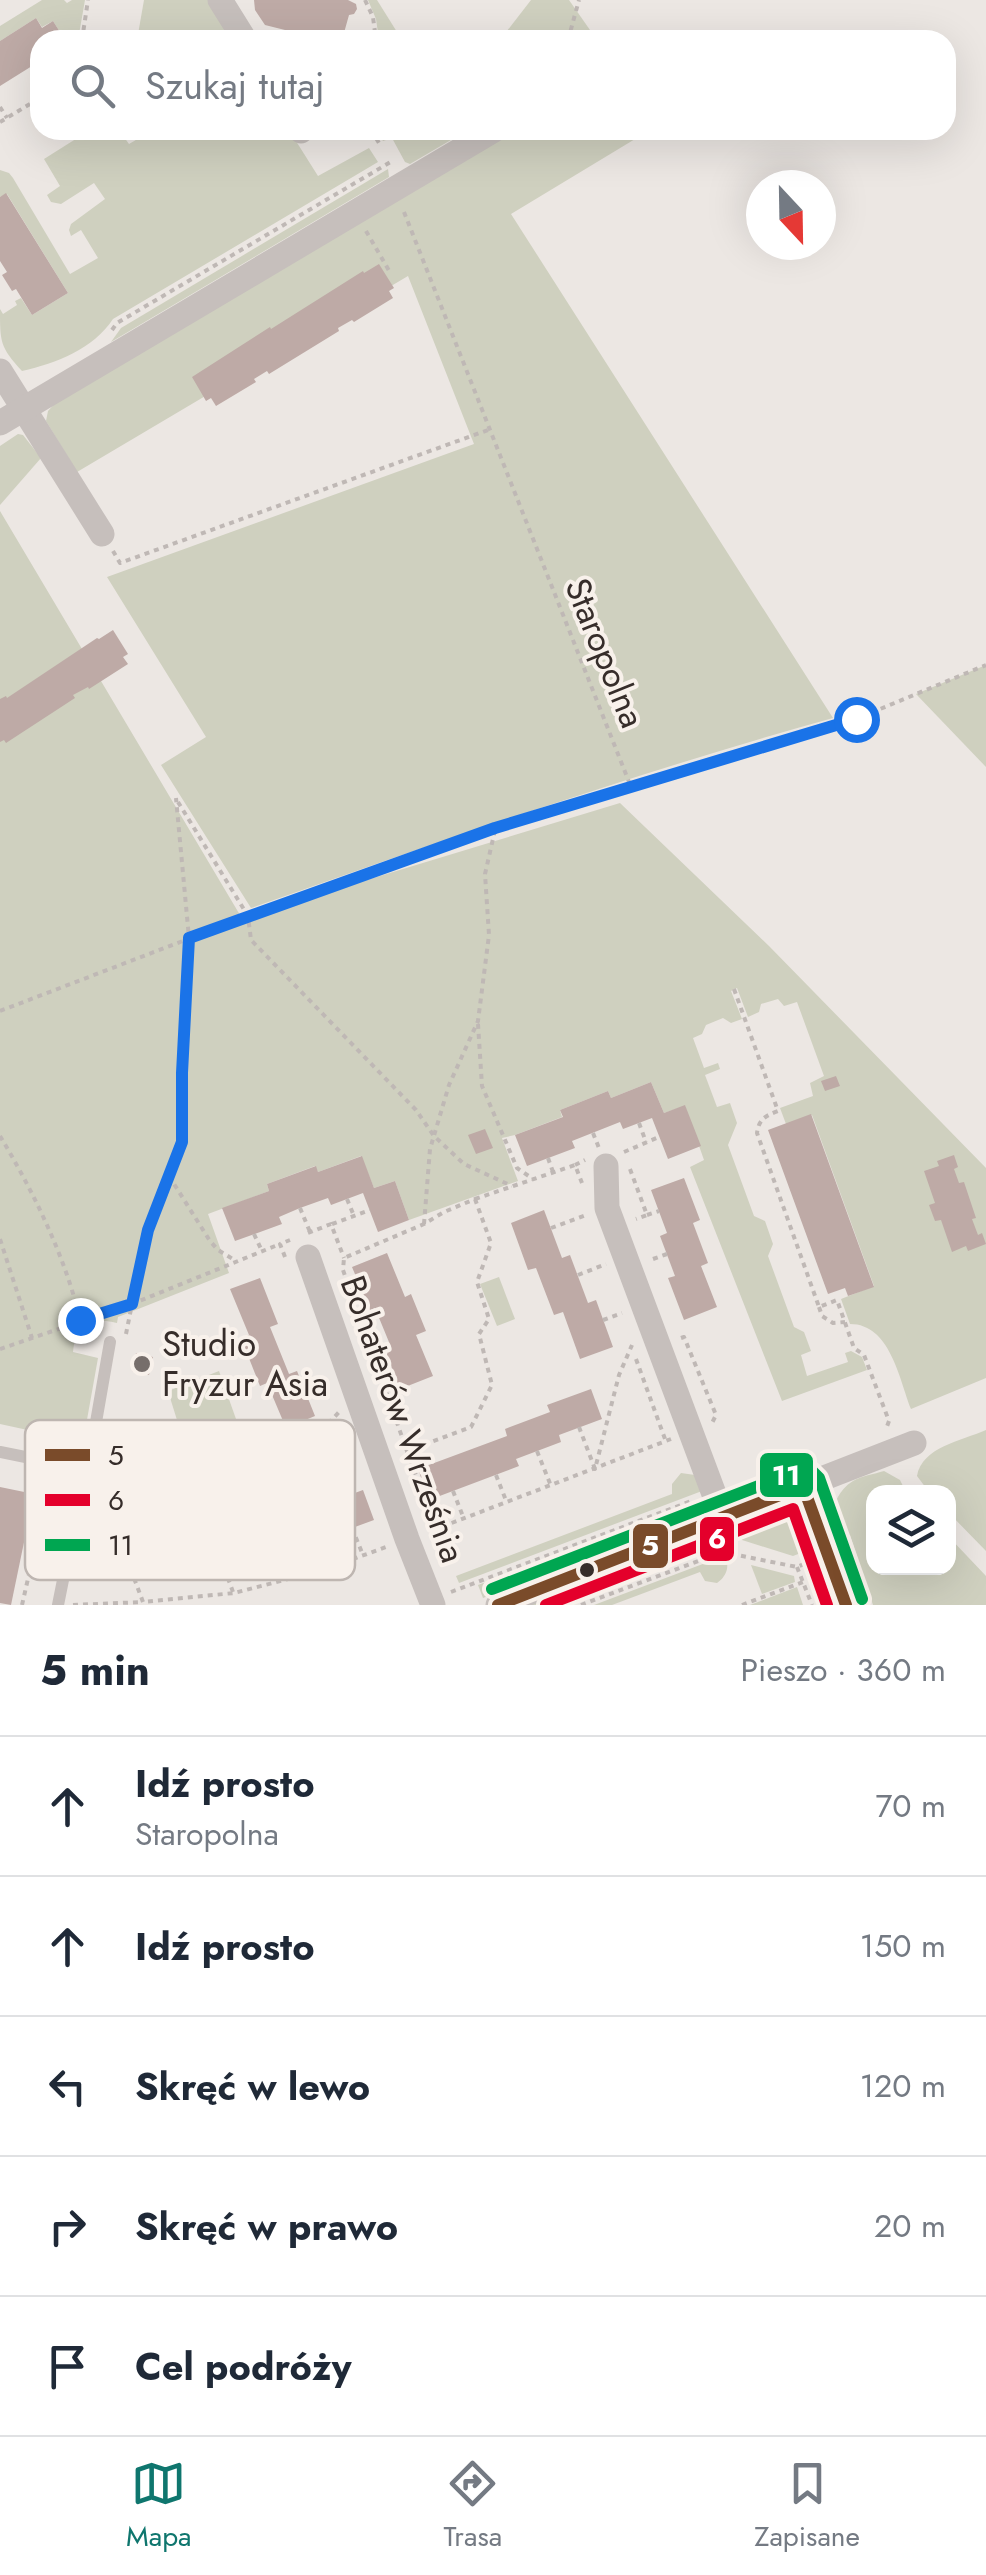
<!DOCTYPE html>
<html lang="pl">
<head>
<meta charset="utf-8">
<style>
  body { margin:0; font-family:Jost,sans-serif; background:#f2f2f3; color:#1f2937 }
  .controls { position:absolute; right:30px; bottom:30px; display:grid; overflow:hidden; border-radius:20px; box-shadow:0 10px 40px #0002 }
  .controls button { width:90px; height:90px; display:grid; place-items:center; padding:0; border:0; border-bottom:2px solid #e0e1e3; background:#fff; color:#1f2937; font:50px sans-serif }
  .compass { position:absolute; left:746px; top:170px; width:90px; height:90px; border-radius:50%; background:#fff; box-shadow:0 10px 40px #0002; rotate:158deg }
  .stop { position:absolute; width:30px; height:30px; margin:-22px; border:8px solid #1a73e8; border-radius:50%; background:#fff }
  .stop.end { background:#1a73e8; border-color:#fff; box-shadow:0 2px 10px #0008 }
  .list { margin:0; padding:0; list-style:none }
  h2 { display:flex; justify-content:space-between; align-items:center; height:130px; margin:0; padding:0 40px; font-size:42px }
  h2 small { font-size:32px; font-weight:400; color:#747a83 }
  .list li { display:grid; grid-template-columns:65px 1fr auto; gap:30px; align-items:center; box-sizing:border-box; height:140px; padding:0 40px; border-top:2px solid #e0e1e3 }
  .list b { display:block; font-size:38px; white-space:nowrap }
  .list p { margin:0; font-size:32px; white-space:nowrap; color:#747a83 }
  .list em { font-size:32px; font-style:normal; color:#747a83 }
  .icon { flex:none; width:55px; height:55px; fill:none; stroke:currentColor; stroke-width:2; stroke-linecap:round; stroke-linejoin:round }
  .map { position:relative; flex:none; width:986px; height:1605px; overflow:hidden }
  .search { position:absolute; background:#fff; box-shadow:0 10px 40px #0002; left:30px; right:30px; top:30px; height:110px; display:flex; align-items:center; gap:25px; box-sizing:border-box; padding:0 35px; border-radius:30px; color:#747a83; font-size:38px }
  .sheet { height:830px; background:#fff }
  nav { display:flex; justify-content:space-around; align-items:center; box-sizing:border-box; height:140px; border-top:2px solid #e0e1e3; background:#fff; font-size:28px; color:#747a83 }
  nav a { display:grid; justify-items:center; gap:5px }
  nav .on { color:#0f766e }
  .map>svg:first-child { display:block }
  .green { fill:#cfd0bf }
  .building { fill:#beaaa6 }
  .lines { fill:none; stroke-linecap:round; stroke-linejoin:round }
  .path { stroke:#bfb8b5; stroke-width:4; stroke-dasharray:5 5; stroke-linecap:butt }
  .service { stroke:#c6bfbc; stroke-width:12 }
  .minor { stroke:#c6bfbc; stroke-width:25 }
  .bus-1-casing { stroke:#f8f1eb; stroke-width:20 }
  .bus-2-casing { stroke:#f8f1eb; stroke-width:20 }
  .bus-3-casing { stroke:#f8f1eb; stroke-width:20 }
  .bus-1 { stroke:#7a4b2a; stroke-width:12 }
  .bus-2 { stroke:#e4002b; stroke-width:12 }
  .bus-3 { stroke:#00a651; stroke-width:12 }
  .route { stroke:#1a73e8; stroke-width:12 }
  .poi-dot { fill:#766e6b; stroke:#f8f1eb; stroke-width:4 }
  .bus-dot { fill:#362d2a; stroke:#f8f1eb; stroke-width:4 }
  .labels { text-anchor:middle; stroke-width:8; stroke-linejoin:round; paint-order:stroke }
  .street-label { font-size:35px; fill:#362d2a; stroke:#f8f1eb }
  .poi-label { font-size:35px; fill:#362d2a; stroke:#f8f1eb; text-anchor:start }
  .key { fill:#f8f1eb; stroke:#beb6b1; stroke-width:2.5 }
  .key-label { font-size:28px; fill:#362d2a }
  .line-badge { stroke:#f8f1eb; stroke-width:4 }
  .badge-label { font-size:28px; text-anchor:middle; font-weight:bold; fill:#fff }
</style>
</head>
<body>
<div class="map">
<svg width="986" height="1605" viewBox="0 0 986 1605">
  <rect width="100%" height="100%" fill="#ece7e3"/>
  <!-- green -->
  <g class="green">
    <polygon points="42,0 64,0 67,3 72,0 85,0 78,40 65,40 53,21 42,27 36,18 0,41 0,26"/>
    <polygon points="144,0 208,0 233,40 137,40"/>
    <polygon points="368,0 377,0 402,40 379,40 376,19"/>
    <polygon points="531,0 569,0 597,40 500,40"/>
    <path d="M90,130H119L129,144L153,130H289L318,176L369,148L378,162L113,319C93,349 57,363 22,371C0,347 0,342 0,309L3,314L17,305L15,301L21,298L32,315L68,293L7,194L0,197V170L9,173L13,178L70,274L98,258L81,230L71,236L69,230L71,224L105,199L94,183L61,204L51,202L47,195L60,186L44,159Z"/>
    <polygon points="376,130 468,130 410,164 405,162 392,138 383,141"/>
    <path d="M511,130H650L511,214L833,718C636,773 443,840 251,908L161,765L206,737L107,577L474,444L408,276L77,472L46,421L48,411L58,400Z"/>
    <polygon points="388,169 389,177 111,342 121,328"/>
    <polygon points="18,434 23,435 41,458 0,505 0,446"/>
    <path d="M0,511L240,915L248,916L620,803L769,946L986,1168V1378L911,1409C899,1378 890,1324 850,1324L841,1299L874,1286L812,1115L786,1124L780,1108L813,1096L810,1083L824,1076L797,1002L784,1006L778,999L761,1004L759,1012L748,1017L737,988L731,991L742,1019L731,1023L723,1018L706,1025L702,1034L693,1038L704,1068L718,1063L720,1069L705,1075L717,1107L730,1103L737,1123L728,1145L754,1216L765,1221L773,1244L768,1256L794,1327L804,1332L811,1351L801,1355L807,1376L848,1362L845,1353L851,1351L862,1357L867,1370L782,1401L690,1167L704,1160L685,1106L664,1113L651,1082L611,1098L608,1091L560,1110L562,1117L515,1135L502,1138L518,1181L409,1220L395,1181L374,1188L361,1156L318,1172L315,1166L267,1184L269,1191L208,1214L229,1273L118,1317L117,1323C87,1317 77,1319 73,1352L98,1358L83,1442L0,1424Z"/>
    <polygon points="986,665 986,767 916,694"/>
    <polygon points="499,1277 515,1319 497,1326 480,1284"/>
    <polygon points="219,1371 253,1467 198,1488 168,1391"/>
    <path d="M986,1430V1551L949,1513L948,1492H929L917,1476C922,1447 961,1441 986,1430Z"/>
    <path d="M884,1471L900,1480L906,1492H874V1568H948L949,1537L986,1576V1605H873L850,1535L836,1540C829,1519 832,1494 853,1481C861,1476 874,1474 884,1471Z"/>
    <polygon points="681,1473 695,1475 702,1491 459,1583 456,1576 672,1494 672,1484"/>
    <polygon points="669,1513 674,1526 602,1553 598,1541"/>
    <path d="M767,1515C792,1512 806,1525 814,1548L793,1556L742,1540C744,1525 753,1520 767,1515Z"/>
    <polygon points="688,1545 691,1553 555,1605 530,1605"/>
    <polygon points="561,1554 566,1567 483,1598 478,1585"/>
    <path d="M724,1556C731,1566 726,1577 717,1583L705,1581L700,1572L612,1605H594Z"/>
    <polygon points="751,1565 794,1576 795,1582 762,1594"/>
    <polygon points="821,1568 834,1602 817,1605 806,1574"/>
    <polygon points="797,1587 803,1605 750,1605"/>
  </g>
  <!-- building -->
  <g class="building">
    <polygon points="254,0 348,0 356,4 357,9 354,14 349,15 342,40 312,40 313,37 265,25 255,10"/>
    <polygon points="36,18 42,28 53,21 65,40 40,40 40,61 0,86 0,41"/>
    <polygon points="6,193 68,293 32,315 16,289 12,291 2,275 7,272 0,261 0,197"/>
    <polygon points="379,264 394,288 389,291 393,298 354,322 352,320 338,328 339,331 269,374 267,371 254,379 256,382 216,406 211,398 206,401 192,377 270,327 271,329 363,271 364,273"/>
    <polygon points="113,630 128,654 123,657 128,664 89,689 88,687 73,695 75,698 6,743 4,740 0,742 0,699 6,696 7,698 97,638 99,639"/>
    <polygon points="836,1076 840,1086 825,1091 821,1081"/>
    <polygon points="651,1082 664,1113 685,1105 701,1146 668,1159 652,1118 623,1129 620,1122 572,1141 575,1148 527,1166 515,1135 563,1117 560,1110 608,1091 611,1098"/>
    <polygon points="811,1114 874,1287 848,1296 845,1288 828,1294 768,1130"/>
    <polygon points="485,1129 493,1148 476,1154 468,1135"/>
    <polygon points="954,1155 958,1167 954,1169 959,1183 964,1182 976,1218 972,1219 978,1235 982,1233 986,1244 968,1251 966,1246 952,1252 941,1220 935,1221 929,1205 935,1203 924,1171 939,1166 937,1161"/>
    <polygon points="362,1156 374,1188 395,1181 409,1220 378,1232 363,1193 331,1205 328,1198 300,1208 279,1217 282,1224 235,1241 222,1208 269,1191 267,1184 316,1166 318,1172"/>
    <polygon points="684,1178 700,1220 693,1223 708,1263 701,1266 717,1307 684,1320 668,1278 675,1276 660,1236 667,1233 651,1190"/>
    <polygon points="544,1210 562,1258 570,1255 588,1303 596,1300 613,1347 580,1359 563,1312 554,1315 536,1268 528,1270 511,1223"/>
    <polygon points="387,1253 405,1297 411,1294 426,1331 416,1335 433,1376 400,1389 385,1350 391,1347 375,1308 370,1310 352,1267"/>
    <polygon points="260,1278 278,1324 270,1327 289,1374 297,1371 315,1416 286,1428 267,1383 260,1386 241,1338 249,1335 230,1289"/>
    <polygon points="136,1353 153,1357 149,1375 132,1371"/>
    <polygon points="591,1389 602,1419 559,1435 561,1442 516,1459 519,1466 429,1500 418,1469 507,1436 505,1429 550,1412 547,1405"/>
    <polygon points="0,1487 34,1494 11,1605 0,1603"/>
    <polygon points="363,1490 374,1520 292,1550 289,1543 246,1559 243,1552 199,1568 188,1538 232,1522 234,1530 281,1513 283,1519"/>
  </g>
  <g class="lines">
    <!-- path -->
    <g class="path">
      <polyline points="365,0 373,17 376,40"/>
      <polyline points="82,40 88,0"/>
      <polyline points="568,40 579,0"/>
      <polyline points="35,64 40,73"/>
      <polyline points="0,107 7,118"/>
      <polyline points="0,122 40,98"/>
      <polyline points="371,130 379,143"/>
      <polyline points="404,212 631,787 856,719 986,665"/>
      <polyline points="366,231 391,274"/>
      <polyline points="112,330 117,323 394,160"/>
      <polyline points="113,551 120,563 488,430"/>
      <polyline points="178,802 248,916 251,940 416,1110 434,1136 464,1164 512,1186"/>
      <path d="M734,989L778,1111C765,1116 759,1119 757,1133L819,1307L837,1300L854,1348L864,1355L889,1421L886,1429"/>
      <polyline points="0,1011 248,916 495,828 631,787"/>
      <polyline points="478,1024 482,1086 517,1168 533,1179"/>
      <polyline points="639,1123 646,1142"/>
      <polyline points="593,1133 599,1148"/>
      <path d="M0,1136C33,1191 66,1258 80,1320"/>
      <polyline points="624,1152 659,1137"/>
      <polyline points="548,1158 553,1172"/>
      <polyline points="575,1165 585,1160"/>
      <polyline points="630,1169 647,1215 636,1219"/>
      <polyline points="169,1176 210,1241 218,1250 236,1261"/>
      <polyline points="347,1199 354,1216"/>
      <polygon points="475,1199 491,1243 477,1282 489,1319 479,1334 492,1385 471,1427 407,1451 343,1270 344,1258 424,1224 444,1212"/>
      <polyline points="475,1199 575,1165 582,1183"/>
      <polyline points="300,1208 310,1232"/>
      <polyline points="647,1215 659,1211"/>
      <polyline points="332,1224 370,1210"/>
      <polyline points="424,1224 430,1149 449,1085 478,1021 489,935 485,874 495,830"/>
      <polyline points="551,1228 586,1215"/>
      <polyline points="308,1233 331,1224 344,1258"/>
      <polyline points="254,1234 262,1251"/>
      <polyline points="0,1239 32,1338"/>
      <polyline points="285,1257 280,1244 290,1240"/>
      <polyline points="653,1259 667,1254"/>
      <polyline points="578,1275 606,1264"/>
      <polyline points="819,1307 822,1316 833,1323 845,1322"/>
      <polyline points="603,1320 622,1313"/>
      <polyline points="126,1334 132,1304 280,1244"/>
      <polyline points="681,1338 684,1337 716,1415 712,1423"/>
      <polyline points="0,1349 132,1304 148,1230 182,1142 182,1073 189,938 176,798"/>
      <polyline points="636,1359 665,1439"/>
      <polyline points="237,1423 241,1421 264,1449 327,1425 339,1412"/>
      <polyline points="579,1427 595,1469 619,1375 632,1345"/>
      <polyline points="407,1451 436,1529 671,1439"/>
      <polyline points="537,1451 551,1486"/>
      <polyline points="103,1465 134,1452 185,1448"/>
      <polyline points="496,1475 507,1503"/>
      <polyline points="99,1485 143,1602 234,1593 323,1570 386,1547"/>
      <polyline points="453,1491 464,1519"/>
      <polyline points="94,1510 126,1497"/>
      <polyline points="352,1528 363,1555"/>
      <polyline points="312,1543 323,1570"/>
      <polyline points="268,1551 279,1582"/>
      <polyline points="221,1559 233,1592"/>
      <polyline points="82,1560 134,1542"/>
      <polyline points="797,1567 812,1605"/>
      <polyline points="451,1592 694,1500"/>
      <polyline points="22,1605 51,1478"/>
      <polyline points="73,1605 143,1602"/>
      <polyline points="581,1605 722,1552 797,1567 809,1562"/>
      <polyline points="742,1605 803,1582"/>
    </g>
    <!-- service -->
    <g class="service">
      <polyline points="0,1452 50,1462 78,1475 81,1487 79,1500 58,1605"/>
      <polyline points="78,1475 87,1462 92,1445 110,1342"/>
    </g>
    <!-- minor -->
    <g class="minor">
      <polyline points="220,0 245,40"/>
      <polyline points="300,130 301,131"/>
      <polyline points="0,371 102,534"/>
      <polyline points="0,423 494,130"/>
      <polyline points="606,1166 607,1208 723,1518"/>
      <polyline points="308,1257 407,1539 433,1605"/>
      <polyline points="803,1486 846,1605"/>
      <polyline points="498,1605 914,1443"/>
    </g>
    <!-- bus-1 casing -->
    <g class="bus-1-casing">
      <g id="bus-1">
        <polyline points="803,1486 846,1605"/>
        <polyline points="498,1605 803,1486"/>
      </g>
    </g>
    <!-- bus-2 casing -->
    <g class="bus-2-casing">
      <polyline id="bus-2" points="546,1605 793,1509 827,1605"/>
    </g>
    <!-- bus-3 casing -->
    <g class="bus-3-casing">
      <polyline id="bus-3" points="492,1589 803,1469 812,1471 819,1478 862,1599"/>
    </g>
    <!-- bus-1 -->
    <use href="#bus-1" class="bus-1"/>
    <!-- bus-2 -->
    <use href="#bus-2" class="bus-2"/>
    <!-- bus-3 -->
    <use href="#bus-3" class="bus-3"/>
  </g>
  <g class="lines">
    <!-- route -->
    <polyline class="route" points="80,1320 132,1304 148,1230 182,1142 182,1073 189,938 495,828 856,719"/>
  </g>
  <!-- markers -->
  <circle class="poi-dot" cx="142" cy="1364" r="10"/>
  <circle class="bus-dot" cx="587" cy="1570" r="9"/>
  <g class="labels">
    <!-- street labels -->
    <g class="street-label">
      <text transform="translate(605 653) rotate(68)" y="12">Staropolna</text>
      <text transform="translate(403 1419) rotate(70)" y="12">Bohaterów Września</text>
    </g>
    <!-- poi labels -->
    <g class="poi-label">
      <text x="162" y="1356">Studio<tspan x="162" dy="40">Fryzur Asia</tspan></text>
    </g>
  </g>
  <!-- legend -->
  <rect x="25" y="1420" width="330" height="160" rx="15" class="key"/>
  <rect x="45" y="1449" width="45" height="12" fill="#7a4b2a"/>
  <rect x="45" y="1494" width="45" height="12" fill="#e4002b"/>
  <rect x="45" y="1539" width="45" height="12" fill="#00a651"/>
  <g class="key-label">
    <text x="108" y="1465">5</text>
    <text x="108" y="1510">6</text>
    <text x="108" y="1555">11</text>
  </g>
  <g class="line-badge">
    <rect x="758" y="1451" width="57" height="48" rx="10" fill="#00a651"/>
    <rect x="698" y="1515" width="38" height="48" rx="10" fill="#e4002b"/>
    <rect x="631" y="1522" width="39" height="48" rx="10" fill="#7a4b2a"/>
  </g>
  <g class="badge-label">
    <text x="786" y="1485">11</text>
    <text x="717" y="1548">6</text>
    <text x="650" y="1555">5</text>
  </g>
</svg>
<div class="controls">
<button><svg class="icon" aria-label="layers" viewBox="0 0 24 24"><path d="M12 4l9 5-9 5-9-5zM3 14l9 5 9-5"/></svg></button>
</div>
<svg class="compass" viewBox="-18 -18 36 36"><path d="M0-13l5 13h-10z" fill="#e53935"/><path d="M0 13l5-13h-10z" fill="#747a83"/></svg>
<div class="stop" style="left:856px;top:719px"></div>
<div class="stop end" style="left:80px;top:1320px"></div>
<div class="search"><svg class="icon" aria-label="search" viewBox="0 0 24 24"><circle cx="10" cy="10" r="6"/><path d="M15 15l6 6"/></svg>Szukaj tutaj</div>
</div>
<section class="sheet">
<h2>5 min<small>Pieszo · 360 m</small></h2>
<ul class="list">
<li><svg class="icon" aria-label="ahead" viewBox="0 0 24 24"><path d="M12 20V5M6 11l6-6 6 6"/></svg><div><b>Idź prosto</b><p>Staropolna</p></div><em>70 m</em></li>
<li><svg class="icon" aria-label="ahead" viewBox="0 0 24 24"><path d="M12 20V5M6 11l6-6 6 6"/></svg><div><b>Idź prosto</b></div><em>150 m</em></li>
<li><svg class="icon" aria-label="left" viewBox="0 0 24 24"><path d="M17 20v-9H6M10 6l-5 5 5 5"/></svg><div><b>Skręć w lewo</b></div><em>120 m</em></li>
<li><svg class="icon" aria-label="right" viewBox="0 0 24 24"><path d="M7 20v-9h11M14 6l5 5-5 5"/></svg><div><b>Skręć w prawo</b></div><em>20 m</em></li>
<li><svg class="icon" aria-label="arrive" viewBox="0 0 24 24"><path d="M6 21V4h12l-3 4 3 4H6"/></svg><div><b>Cel podróży</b></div></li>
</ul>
</section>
<nav>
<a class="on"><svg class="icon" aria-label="map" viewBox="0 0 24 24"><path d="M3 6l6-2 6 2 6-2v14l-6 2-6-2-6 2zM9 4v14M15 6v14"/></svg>Mapa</a>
<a><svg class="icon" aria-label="directions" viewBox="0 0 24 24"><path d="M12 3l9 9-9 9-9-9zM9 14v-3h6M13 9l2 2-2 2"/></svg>Trasa</a>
<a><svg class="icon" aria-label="saved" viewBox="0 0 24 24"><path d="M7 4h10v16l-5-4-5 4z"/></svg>Zapisane</a>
</nav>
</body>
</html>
